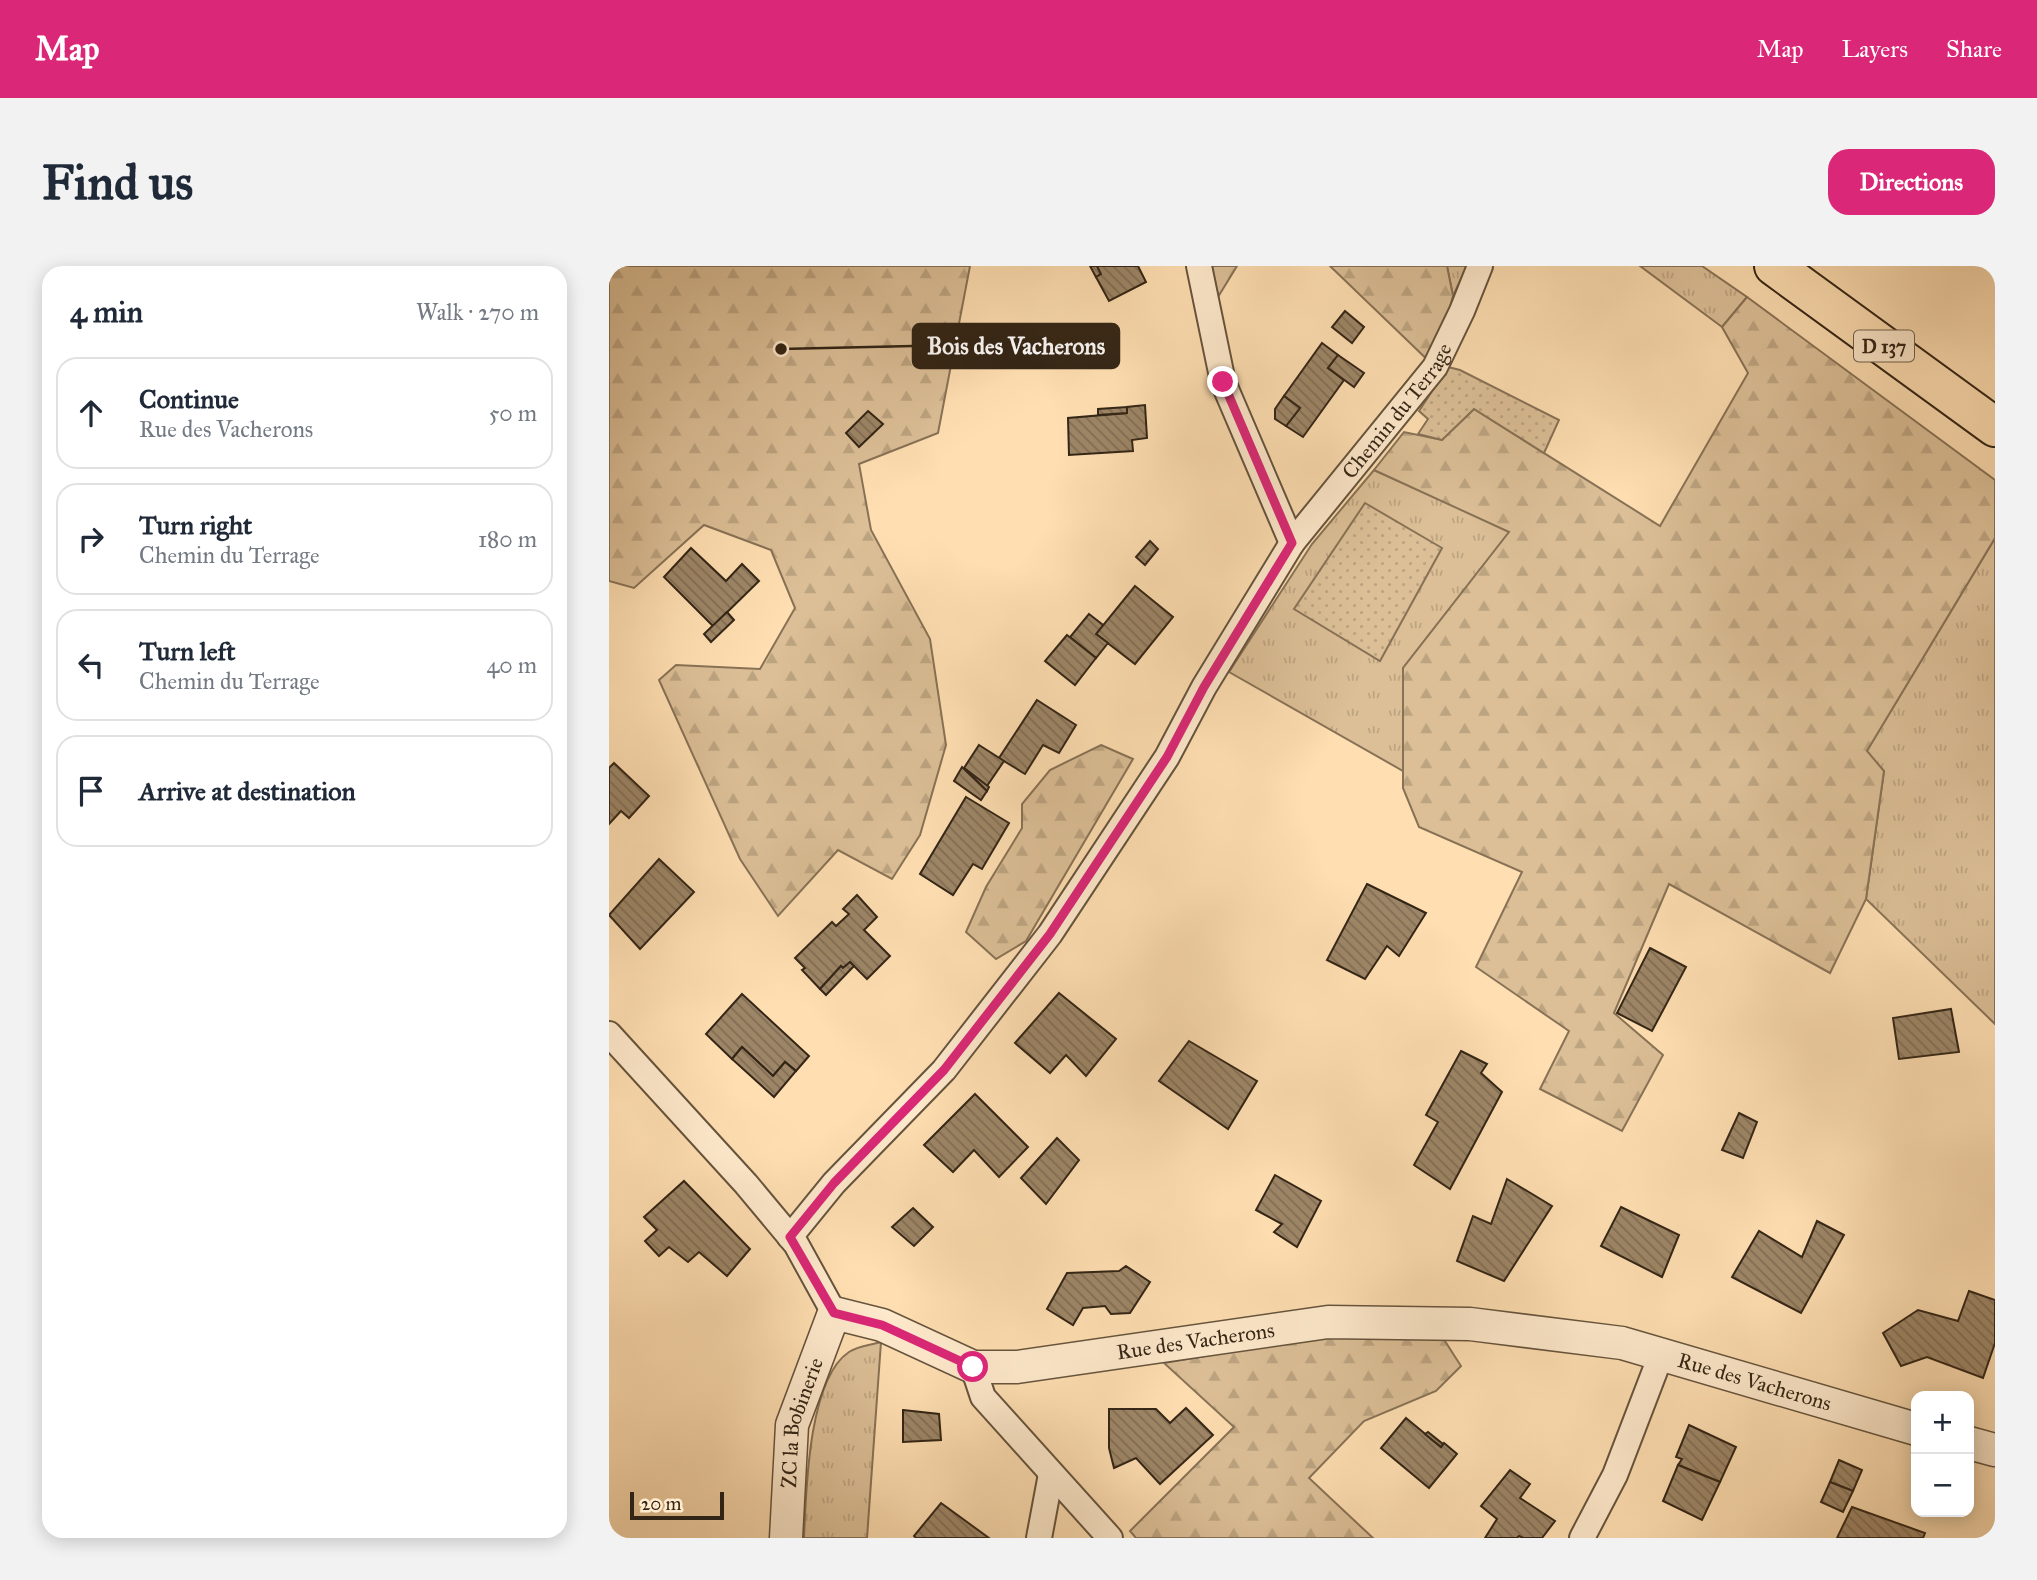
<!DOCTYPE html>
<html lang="en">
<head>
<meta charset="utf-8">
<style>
  body { margin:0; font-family:"IM FELL Great Primer",serif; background:#f2f2f3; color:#1f2937 }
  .controls { position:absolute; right:21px; bottom:21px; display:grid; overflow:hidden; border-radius:14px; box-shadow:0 4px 18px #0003 }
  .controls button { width:63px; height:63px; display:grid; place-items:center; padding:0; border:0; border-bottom:2px solid #e0e1e3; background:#fff; color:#1f2937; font:35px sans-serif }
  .scale { position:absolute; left:21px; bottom:18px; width:94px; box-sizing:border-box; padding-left:7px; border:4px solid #332516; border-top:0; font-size:19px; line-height:24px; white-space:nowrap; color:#332516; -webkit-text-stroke:5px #ffeacd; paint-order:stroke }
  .stop { position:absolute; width:21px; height:21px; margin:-16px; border:5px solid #db2777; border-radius:50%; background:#fff }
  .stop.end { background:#db2777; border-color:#fff; box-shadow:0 2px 7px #0008 }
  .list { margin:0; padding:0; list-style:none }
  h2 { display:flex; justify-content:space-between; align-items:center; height:91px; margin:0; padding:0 28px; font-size:30px }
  h2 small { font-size:23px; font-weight:400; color:#747a83 }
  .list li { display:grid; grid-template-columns:46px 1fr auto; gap:21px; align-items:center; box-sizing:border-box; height:112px; margin:0 14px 14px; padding:0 14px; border:2px solid #e0e1e3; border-radius:21px }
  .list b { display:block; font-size:26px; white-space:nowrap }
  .list p { margin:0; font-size:23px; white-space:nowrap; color:#747a83 }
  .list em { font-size:23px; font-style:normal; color:#747a83 }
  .icon { flex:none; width:38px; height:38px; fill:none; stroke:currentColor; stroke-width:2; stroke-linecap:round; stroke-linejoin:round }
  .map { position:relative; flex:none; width:1386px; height:1272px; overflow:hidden; border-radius:21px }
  header { display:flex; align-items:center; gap:42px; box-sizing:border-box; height:98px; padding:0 35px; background:#db2777; color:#fff }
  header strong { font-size:33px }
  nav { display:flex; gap:38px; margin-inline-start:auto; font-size:24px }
  .intro { display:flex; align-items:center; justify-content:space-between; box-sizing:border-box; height:168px; padding:0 42px }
  h1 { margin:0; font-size:49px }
  .button { padding:18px 32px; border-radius:21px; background:#db2777; color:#fff; font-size:24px; font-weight:700 }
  main { display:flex; gap:42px; padding:0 42px }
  aside { flex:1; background:#fff; border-radius:21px; box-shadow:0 4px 18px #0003 }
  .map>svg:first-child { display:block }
  .grass { fill:url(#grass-tufts); stroke:#887256; stroke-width:2 }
  .forest { fill:url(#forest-firs); stroke:#887256; stroke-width:2 }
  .garden { fill:url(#garden-dots); stroke:#887256; stroke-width:2 }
  .building { fill:url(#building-back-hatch); stroke:#332516; stroke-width:2 }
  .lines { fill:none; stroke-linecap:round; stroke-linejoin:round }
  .minor-casing { stroke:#66543d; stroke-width:28 }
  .tertiary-casing { stroke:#66543d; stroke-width:35 }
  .primary-casing { stroke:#332516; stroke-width:42 }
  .minor { stroke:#ffeacd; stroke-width:24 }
  .tertiary { stroke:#ffeacd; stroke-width:32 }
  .primary { stroke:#ffdfb2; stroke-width:38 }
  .route { stroke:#db2777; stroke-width:9 }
  .labels { text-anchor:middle; stroke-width:6; stroke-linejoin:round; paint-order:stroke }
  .shield { fill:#ffeacd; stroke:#70604d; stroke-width:2 }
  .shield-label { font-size:19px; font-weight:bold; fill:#332516 }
  .street-label { font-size:21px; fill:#332516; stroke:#ffeacd }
  .leader { fill:none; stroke:#332516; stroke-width:2.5 }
  .callout-dot { fill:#332516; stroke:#ffeacd; stroke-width:2.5 }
  .callout { fill:#332516; stroke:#332516; stroke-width:2.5 }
  .callout-label { font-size:23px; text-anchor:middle; font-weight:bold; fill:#fff }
</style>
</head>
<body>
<header>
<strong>Map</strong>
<nav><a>Map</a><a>Layers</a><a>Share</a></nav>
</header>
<div class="intro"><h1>Find us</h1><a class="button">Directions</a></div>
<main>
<aside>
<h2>4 min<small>Walk · 270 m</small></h2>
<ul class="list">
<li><svg class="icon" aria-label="ahead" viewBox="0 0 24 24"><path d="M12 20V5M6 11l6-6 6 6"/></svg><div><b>Continue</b><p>Rue des Vacherons</p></div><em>50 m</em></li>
<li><svg class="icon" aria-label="right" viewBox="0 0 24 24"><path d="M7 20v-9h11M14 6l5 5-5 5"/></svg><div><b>Turn right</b><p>Chemin du Terrage</p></div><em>180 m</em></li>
<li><svg class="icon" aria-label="left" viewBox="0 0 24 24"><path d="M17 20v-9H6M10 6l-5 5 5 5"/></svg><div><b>Turn left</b><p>Chemin du Terrage</p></div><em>40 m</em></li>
<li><svg class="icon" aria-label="arrive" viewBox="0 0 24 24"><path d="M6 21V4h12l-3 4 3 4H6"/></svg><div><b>Arrive at destination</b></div></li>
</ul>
</aside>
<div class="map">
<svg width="1386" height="1272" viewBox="0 0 1386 1272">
  <defs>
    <pattern id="grass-tufts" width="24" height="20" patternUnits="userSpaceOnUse" patternTransform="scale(1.75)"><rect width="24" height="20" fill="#dcbf97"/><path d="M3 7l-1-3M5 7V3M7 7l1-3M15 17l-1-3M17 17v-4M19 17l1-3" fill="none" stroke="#bda481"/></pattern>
    <pattern id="forest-firs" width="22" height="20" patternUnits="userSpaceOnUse" patternTransform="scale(1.75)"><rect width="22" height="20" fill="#dcbf97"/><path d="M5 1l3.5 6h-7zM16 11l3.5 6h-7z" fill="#bda481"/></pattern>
    <pattern id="garden-dots" width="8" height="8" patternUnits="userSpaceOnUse" patternTransform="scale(1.75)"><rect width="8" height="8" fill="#dcbf97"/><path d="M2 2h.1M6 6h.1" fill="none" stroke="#bda481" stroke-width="1.8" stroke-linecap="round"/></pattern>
    <pattern id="building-back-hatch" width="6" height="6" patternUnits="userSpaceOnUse" patternTransform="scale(1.75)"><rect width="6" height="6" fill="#9d8667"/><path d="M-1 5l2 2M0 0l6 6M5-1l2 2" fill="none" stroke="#816d54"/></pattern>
  </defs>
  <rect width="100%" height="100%" fill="#ffdfb2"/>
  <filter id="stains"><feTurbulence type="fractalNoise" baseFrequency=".00286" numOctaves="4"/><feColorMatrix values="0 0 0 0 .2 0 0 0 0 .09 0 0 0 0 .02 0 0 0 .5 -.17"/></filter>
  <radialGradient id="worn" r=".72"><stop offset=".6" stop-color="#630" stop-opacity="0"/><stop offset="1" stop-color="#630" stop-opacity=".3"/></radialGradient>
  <!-- grass -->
  <g class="grass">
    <polygon points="838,0 858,0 844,30"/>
    <polygon points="1031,0 1093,0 1138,31 1113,61"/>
    <polygon points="765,204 901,265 794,402 794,505 620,406 703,278"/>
    <polygon points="1386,272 1386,758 1257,633 1275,505 1257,486"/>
    <path d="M272,1076L258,1272H195C197,1227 199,1113 240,1086C248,1080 262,1079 272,1076Z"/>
  </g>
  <!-- forest -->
  <g class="forest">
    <polygon points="0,0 361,0 329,167 250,198 262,264 321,373 337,479 311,569 283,613 229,584 169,650 131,593 50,414 67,399 151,403 186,342 162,284 95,259 25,322 0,315"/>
    <polygon points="590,0 628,0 601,44"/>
    <polygon points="721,0 838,0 844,30 826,101"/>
    <polygon points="1138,31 1386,214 1386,272 1258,485 1275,505 1257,633 1221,707 1060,618 1005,747 1054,789 1013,865 931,823 960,765 867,701 913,606 810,561 794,522 794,402 900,266 765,204 795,166 833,174 865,143 1051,260 1139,107 1113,61"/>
    <polygon points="492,479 524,493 417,675 387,693 357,666 377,621 413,562 413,538 441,504"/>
    <polygon points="701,1072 834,1072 852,1100 827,1125 755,1155 700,1212 764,1272 527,1272 521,1265 625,1161 555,1097"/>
  </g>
  <!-- garden -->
  <g class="garden">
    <polygon points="839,101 851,104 950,154 935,187 865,143 833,174 809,168 819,153 810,145"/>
    <polygon points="756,237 833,282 771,395 685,343"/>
  </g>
  <!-- building -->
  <g class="building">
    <polygon points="481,0 488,0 492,8 487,11"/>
    <polygon points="488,0 529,0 537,16 500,35 487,11 492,8"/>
    <polygon points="736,45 755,61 743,77 723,61"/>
    <polygon points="713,77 729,89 719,102 735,114 694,171 677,160 691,142 675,130"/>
    <polygon points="729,89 755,107 745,121 719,102"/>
    <polygon points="675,130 691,142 677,160 666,153 666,143"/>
    <polygon points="536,139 538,172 523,174 524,185 460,189 459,152 518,147 518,141"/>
    <polygon points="518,141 518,147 489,149 489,143"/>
    <polygon points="259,145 274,158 250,181 237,167"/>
    <polygon points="541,275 549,283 536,299 527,291"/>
    <polygon points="82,282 117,315 133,298 150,315 104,360 55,311"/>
    <polygon points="526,320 564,351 526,398 487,368"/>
    <polygon points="118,346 125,354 102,376 95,368"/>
    <polygon points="480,348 494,359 487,368 499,377 487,392 461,371"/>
    <polygon points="458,369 487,392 466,419 436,395"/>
    <polygon points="428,434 467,459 450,487 434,479 416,508 390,492"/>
    <polygon points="370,479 395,495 378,520 355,502"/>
    <polygon points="5,497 40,530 20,552 12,545 0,558 0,502"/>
    <polygon points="353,501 378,525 372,534 345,515"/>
    <polygon points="355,502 380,521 378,525"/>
    <polygon points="357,531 400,557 373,603 364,598 344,629 311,608"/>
    <polygon points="50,593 85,626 31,683 0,649"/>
    <polygon points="758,618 817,647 790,690 778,680 756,713 718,694"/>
    <polygon points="248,629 268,651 255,664 281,690 258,713 241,696 234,702 232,700 211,723 193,704 196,702 186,692 223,656 227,660 240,648 234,643"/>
    <polygon points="1041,682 1077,701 1043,765 1008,747"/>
    <polygon points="241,696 245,700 217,729 211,723 232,700 234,702"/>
    <polygon points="450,727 507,773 477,810 457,789 441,807 406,777"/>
    <polygon points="133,728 200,790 187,805 176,796 164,810 133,781 123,793 97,768"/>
    <polygon points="1342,743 1350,786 1290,793 1284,752"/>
    <polygon points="580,775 648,815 619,863 550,815"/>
    <polygon points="133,781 164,810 176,796 187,805 165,831 123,793"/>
    <polygon points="852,785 878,798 872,807 893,826 841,923 805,899 829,856 817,849"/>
    <polygon points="366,828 419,881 390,911 365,884 344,906 315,879"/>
    <polygon points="1130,847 1148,856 1134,892 1113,884"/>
    <polygon points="448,872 470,894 437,938 412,912"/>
    <polygon points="666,909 712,935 688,981 665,966 673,958 647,944"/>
    <polygon points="898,913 943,940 895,1015 848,995 864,950 882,958"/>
    <polygon points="75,915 141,983 118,1010 90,986 79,996 60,981 50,990 36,975 48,964 35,951"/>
    <polygon points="1012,941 1070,969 1053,1011 992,980"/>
    <polygon points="304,942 324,961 305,980 283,961"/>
    <polygon points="1208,955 1235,969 1192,1047 1123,1011 1150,965 1193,991"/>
    <polygon points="517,1000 541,1016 521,1047 502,1048 496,1040 474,1042 464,1059 438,1043 458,1007 510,1005"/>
    <polygon points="1360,1025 1386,1034 1386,1077 1374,1112 1318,1091 1292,1100 1274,1067 1309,1044 1349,1055"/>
    <polygon points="577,1142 604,1169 551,1218 527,1192 505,1202 500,1182 500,1143 547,1143 561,1157"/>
    <polygon points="294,1144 330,1148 332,1174 294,1176"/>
    <polygon points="797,1152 832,1181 835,1177 848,1188 820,1222 772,1182"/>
    <polygon points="1080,1159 1127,1181 1111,1216 1069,1199 1073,1193 1067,1191"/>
    <polygon points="819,1166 834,1178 832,1181 816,1168"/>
    <polygon points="1230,1194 1253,1204 1244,1225 1221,1216"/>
    <polygon points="1069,1199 1111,1216 1093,1254 1054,1235"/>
    <polygon points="901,1204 921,1218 911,1232 946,1255 933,1272 914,1272 910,1270 908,1272 876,1272 888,1253 872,1240"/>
    <polygon points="1221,1216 1244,1225 1234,1246 1212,1236"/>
    <polygon points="332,1237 380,1272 307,1272 305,1270"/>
    <polygon points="1243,1241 1316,1267 1314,1272 1228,1272"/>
  </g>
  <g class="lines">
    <!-- minor casing -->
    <g class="minor-casing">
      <g id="minor">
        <polyline points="590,0 614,116 683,277"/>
        <polyline points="0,768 137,918 187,978 225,1047"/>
        <path id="s1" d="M181,971L225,917L335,804L441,668L558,491L595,421L683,277L826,101L853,45L871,0"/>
        <polyline points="364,1101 374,1131 501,1272"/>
        <polyline points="430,1272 442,1208"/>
        <polyline points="973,1272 1006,1209 1052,1089"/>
      </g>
    </g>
    <!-- tertiary casing -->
    <g class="tertiary-casing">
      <g id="tertiary">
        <polyline points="1360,1177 1386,1184"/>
        <path id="s2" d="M177,1272L183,1159L225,1047L273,1059L364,1101H408L719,1056L861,1058L1013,1077L1307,1163"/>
      </g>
    </g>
    <!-- primary casing -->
    <g class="primary-casing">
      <polyline id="primary" points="1165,0 1386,161"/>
    </g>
    <!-- minor -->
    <use href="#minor" class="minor"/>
    <!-- tertiary -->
    <use href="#tertiary" class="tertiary"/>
    <!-- primary -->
    <use href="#primary" class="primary"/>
  </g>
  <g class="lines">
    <!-- route -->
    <polyline class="route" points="364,1101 273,1059 225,1047 181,971 225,917 335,804 441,668 558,491 595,421 683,277 614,116"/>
  </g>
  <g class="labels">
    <!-- shield labels -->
    <rect class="shield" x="1245" y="64.5" width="60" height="31" rx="5"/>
    <g class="shield-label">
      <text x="1275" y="87">D 137</text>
    </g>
    <!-- street labels -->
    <g class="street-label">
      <text dy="7" stroke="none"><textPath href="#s1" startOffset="1029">Chemin du Terrage</textPath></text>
      <text dy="7" stroke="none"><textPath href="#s2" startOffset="607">Rue des Vacherons</textPath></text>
      <text dy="7" stroke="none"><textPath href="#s2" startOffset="1174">Rue des Vacherons</textPath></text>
      <text dy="7" stroke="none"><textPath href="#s2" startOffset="117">ZC la Bobinerie</textPath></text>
    </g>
  </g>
  <!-- callouts -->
  <path class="leader" d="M172 83L304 80"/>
  <circle class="callout-dot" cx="172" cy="83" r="7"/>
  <rect class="callout" x="304" y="58" width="206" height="44" rx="7"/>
  <g class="callout-label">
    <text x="407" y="88">Bois des Vacherons</text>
  </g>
  <rect width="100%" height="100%" filter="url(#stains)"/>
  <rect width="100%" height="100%" fill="url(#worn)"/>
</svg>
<div class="controls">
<button>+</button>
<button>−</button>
</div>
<div class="scale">20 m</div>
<div class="stop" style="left:364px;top:1101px"></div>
<div class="stop end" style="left:614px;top:116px"></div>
</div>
</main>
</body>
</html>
